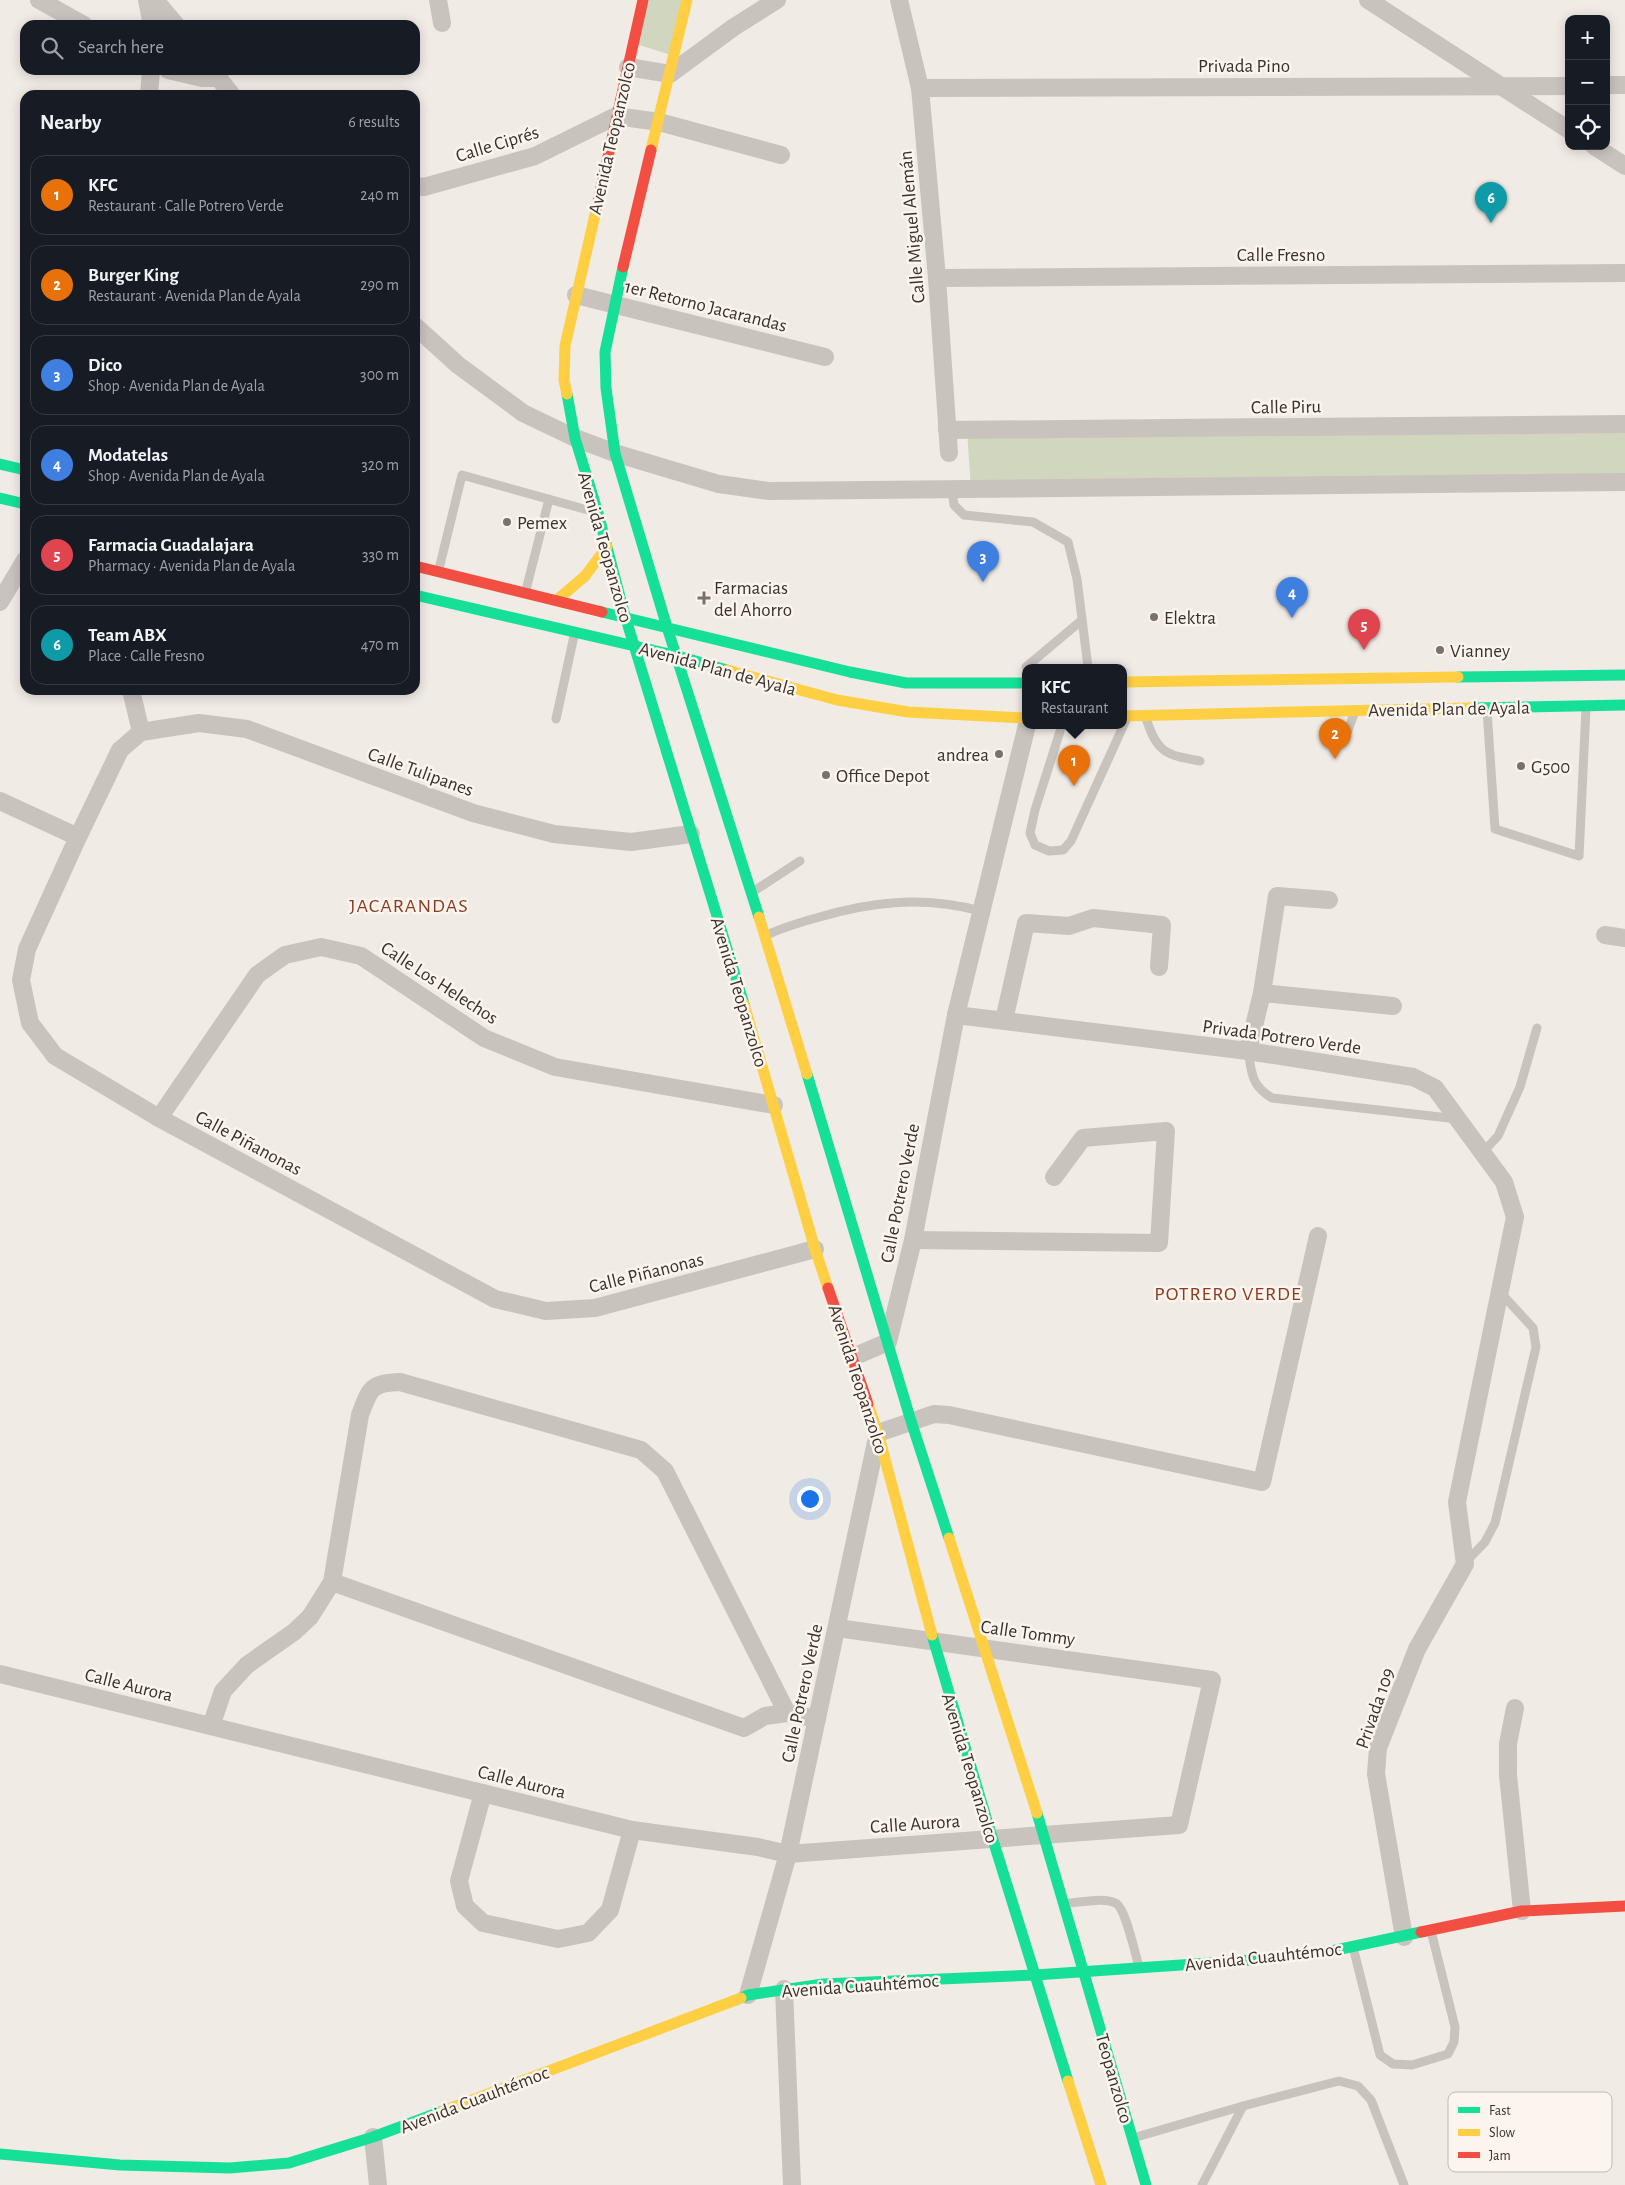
<!DOCTYPE html>
<html lang="en">
<head>
<meta charset="utf-8">
<style>
  body { margin:0; font-family:"Alegreya Sans",sans-serif; background:#242831; color:#f1f3f6 }
  .controls { position:absolute; right:15px; top:15px; display:grid; overflow:hidden; border-radius:10px; box-shadow:0 2px 12px #0003 }
  .controls button { width:45px; height:45px; display:grid; place-items:center; padding:0; border:0; border-bottom:1px solid #363941; background:#171b24; color:#f1f3f6; font:25px sans-serif }
  .you { position:absolute; left:809px; top:1498px; width:18px; height:18px; margin:-12px; border:4px solid #fff; border-radius:50%; background:#1a73e8; box-shadow:0 0 0 8px #1a73e833 }
  .badge { display:grid; place-items:center; width:32px; height:32px; border-radius:50%; background:#7a716c; color:#fff; font-size:16px; font-weight:700 }
  .pin { position:absolute; translate:-50% -41px; filter:drop-shadow(0 1px 2px #0008) }
  .pin::after { content:''; position:absolute; top:26px; width:18px; height:15px; background:inherit; clip-path:polygon(0 0,100% 0,50% 100%) }
  .popup { position:absolute; left:1022px; top:664px; width:105px; height:65px; box-sizing:border-box; display:grid; place-content:center; border-radius:10px; background:#171b24; filter:drop-shadow(0 1px 4px #0005); font-size:16px; white-space:nowrap; color:#9ea1a6 }
  .popup b { font-size:19px; color:#f1f3f6 }
  .popup::after { content:''; position:absolute; left:50%; top:100%; margin-left:-10px; border:10px solid transparent; border-top-color:#171b24 }
  .list { margin:0; padding:0; list-style:none }
  h2 { display:flex; justify-content:space-between; align-items:center; height:65px; margin:0; padding:0 20px; font-size:21px }
  h2 small { font-size:16px; font-weight:400; color:#9ea1a6 }
  .list li { display:grid; grid-template-columns:32px 1fr auto; gap:15px; align-items:center; box-sizing:border-box; height:80px; margin:0 10px 10px; padding:0 10px; border:1px solid #363941; border-radius:15px }
  .list b { display:block; font-size:19px; white-space:nowrap }
  .list p { margin:0; font-size:16px; white-space:nowrap; color:#9ea1a6 }
  .list em { font-size:16px; font-style:normal; color:#9ea1a6 }
  .icon { flex:none; width:28px; height:28px; fill:none; stroke:currentColor; stroke-width:2; stroke-linecap:round; stroke-linejoin:round }
  .map { position:relative; flex:none; width:1625px; height:2185px; overflow:hidden }
  .search { position:absolute; background:#171b24; box-shadow:0 2px 12px #0003; left:20px; top:20px; width:400px; height:55px; display:flex; align-items:center; gap:12px; box-sizing:border-box; padding:0 18px; border-radius:15px; color:#9ea1a6; font-size:19px }
  .panel { position:absolute; background:#171b24; box-shadow:0 2px 12px #0003; left:20px; top:90px; width:400px; height:605px; border-radius:15px }
  .map>svg:first-child { display:block }
  .green { fill:#d1d6bf }
  .lines { fill:none; stroke-linecap:round; stroke-linejoin:round }
  .lane { stroke:#c9c3be; stroke-width:9 }
  .street { stroke:#c9c3be; stroke-width:18 }
  .fast { stroke:#16e098; stroke-width:11 }
  .slow { stroke:#ffcf43; stroke-width:11 }
  .jam { stroke:#f24e42; stroke-width:11 }
  .poi-dot { fill:#7a716c; stroke:#fbf5ee; stroke-width:2 }
  .labels { text-anchor:middle; stroke-width:5; stroke-linejoin:round; paint-order:stroke }
  .street-label { font-size:19px; fill:#3b302b; stroke:#fbf5ee }
  .poi-label { font-size:19px; fill:#3b302b; stroke:#fbf5ee; text-anchor:start }
  .neighbourhood-label { font-size:20px; letter-spacing:1px; fill:#8c3b22; stroke:#fbf5ee }
  .key { fill:#fbf5ee; stroke:#c1bab4; stroke-width:1 }
  .key-label { font-size:14px; fill:#3b302b }
</style>
</head>
<body>
<div class="map">
<svg width="1625" height="2185" viewBox="0 0 1625 2185">
  <rect width="100%" height="100%" fill="#f0ebe5"/>
  <!-- green -->
  <g class="green">
    <polygon points="643,0 687,0 674,56 633,43"/>
    <polygon points="1625,424 1625,482 971,489 967,430"/>
  </g>
  <g class="lines">
    <!-- lane -->
    <g class="lane">
      <polyline points="952,489 954,505 964,515 1033,522 1068,542 1077,579 1088,667"/>
      <polyline points="439,569 462,475 595,512"/>
      <polyline points="526,590 549,499"/>
      <polyline points="1026,667 1082,620"/>
      <polyline points="1487,710 1495,829 1579,856 1586,708"/>
      <path d="M1146,718C1157,753 1166,755 1200,761"/>
      <polyline points="556,719 574,636"/>
      <polyline points="1062,725 1035,810 1030,833 1035,845 1049,851 1063,850 1071,841 1126,720"/>
      <polyline points="1347,733 1354,714"/>
      <polyline points="754,891 800,861"/>
      <path d="M765,936C781,928 798,923 816,918C873,901 923,896 981,911"/>
      <path d="M1248,1051C1252,1074 1251,1085 1272,1098L1458,1119"/>
      <polyline points="1482,1153 1498,1136 1520,1087 1537,1028"/>
      <polyline points="1465,1563 1485,1542 1495,1523 1536,1347 1533,1328 1500,1292"/>
      <path d="M1067,1903C1080,1903 1105,1896 1117,1904C1126,1911 1135,1954 1139,1966"/>
      <polyline points="1353,1947 1380,2055 1393,2064 1412,2065 1448,2054 1454,2042 1455,2027 1431,1931"/>
      <polyline points="1133,2138 1243,2106 1339,2081 1358,2086 1371,2100 1404,2185"/>
      <polyline points="1202,2185 1243,2106"/>
    </g>
    <!-- street -->
    <g class="street">
      <polyline points="39,0 84,25"/>
      <polyline points="147,0 152,25"/>
      <polyline points="155,0 176,25"/>
      <polyline points="438,0 442,23"/>
      <polyline points="899,0 920,88 937,278 949,453"/>
      <polyline points="1368,0 1569,130"/>
      <polyline points="628,67 670,74 734,27 777,0"/>
      <polyline points="168,70 202,78 219,78"/>
      <polyline points="212,70 232,95"/>
      <polyline points="1606,85 1625,85"/>
      <polyline points="920,88 1569,86"/>
      <polyline points="149,95 151,70"/>
      <polyline points="1594,146 1625,166"/>
      <polyline points="415,186 424,187 535,156 616,116 659,122 781,155"/>
      <polyline points="937,278 1625,273"/>
      <polyline points="576,295 825,357"/>
      <polyline points="415,326 458,365 523,413 575,438 615,453 719,484 769,491 1625,482"/>
      <polyline points="947,430 1625,424"/>
      <polyline points="0,602 25,560"/>
      <polyline points="131,690 141,732"/>
      <polyline points="141,732 120,750 78,837 27,949 21,980 30,1023 55,1056 159,1118 495,1299 546,1311 595,1308 815,1249"/>
      <polyline points="141,732 199,723 247,729 473,813 554,834 631,842 691,834"/>
      <polyline points="0,801 78,837"/>
      <polyline points="1605,935 1625,938"/>
      <polyline points="1262,993 1393,1006"/>
      <polyline points="956,1015 1248,1051 1413,1077 1435,1088 1504,1182 1515,1217 1457,1502 1465,1564 1417,1649 1378,1748 1376,1774 1404,1937"/>
      <polyline points="1004,1020 1026,923 1069,926 1093,918 1162,925 1159,967"/>
      <polyline points="1248,1051 1262,993 1277,896 1329,900"/>
      <polyline points="159,1118 257,975 285,955 321,947 361,956 484,1038 555,1067 774,1105"/>
      <polyline points="913,1240 1159,1243 1166,1131 1083,1138 1054,1177"/>
      <polyline points="853,1357 888,1342 913,1240 956,1015 1027,725"/>
      <polyline points="332,1582 744,1728 765,1716 787,1713 817,1719"/>
      <polyline points="0,1674 632,1830 758,1847 788,1854 1179,1825 1212,1680 837,1628"/>
      <polyline points="1515,1708 1508,1744 1508,1775 1522,1911"/>
      <path d="M211,1726L223,1691L247,1665L294,1632L310,1617L332,1582L360,1415C370,1388 371,1383 400,1382L641,1450L665,1471L787,1713"/>
      <polyline points="483,1793 459,1881 465,1906 483,1923 558,1939 588,1933 610,1910 632,1830"/>
      <polyline points="784,1989 792,2185"/>
      <polyline points="748,1995 788,1854 878,1433 934,1414 949,1415 1262,1482 1318,1236"/>
      <polyline points="373,2137 378,2185"/>
    </g>
    <!-- fast -->
    <g class="fast">
      <polyline points="623,267 605,352 606,388 615,453 667,627 759,917"/>
      <polyline points="567,394 575,438 598,513 625,616 744,1004"/>
      <polyline points="0,464 25,470"/>
      <polyline points="0,498 25,504"/>
      <polyline points="415,595 678,656 727,670"/>
      <polyline points="602,612 850,672 906,683 1025,683"/>
      <polyline points="1458,677 1625,675"/>
      <polyline points="1471,708 1625,705"/>
      <polyline points="807,1074 911,1421 949,1538"/>
      <polyline points="932,1635 988,1824 1068,2081"/>
      <polyline points="1037,1813 1146,2185"/>
      <polyline points="741,1998 748,1995 823,1984 1035,1975 1239,1961 1322,1953 1421,1932"/>
      <polyline points="0,2154 120,2165 230,2168 289,2163 373,2137 443,2111"/>
    </g>
    <!-- slow -->
    <g class="slow">
      <polyline points="651,150 687,0"/>
      <polyline points="567,394 564,380 565,346 597,206"/>
      <polyline points="557,600 585,576 607,547"/>
      <polyline points="727,670 837,700 908,712 1025,718"/>
      <polyline points="1123,682 1458,677"/>
      <polyline points="1123,716 1471,708"/>
      <polyline points="759,917 807,1074"/>
      <polyline points="744,1004 815,1249 828,1288"/>
      <polyline points="868,1404 878,1433 932,1635"/>
      <polyline points="949,1538 1037,1813"/>
      <polyline points="1068,2081 1101,2185"/>
      <polyline points="443,2111 741,1998"/>
    </g>
    <!-- jam -->
    <g class="jam">
      <polyline points="597,206 643,0"/>
      <polyline points="623,267 651,150"/>
      <polyline points="415,566 602,612"/>
      <polyline points="828,1288 868,1404"/>
      <polyline points="1421,1932 1522,1911 1625,1906"/>
    </g>
  </g>
  <!-- markers -->
  <g class="poi-dot">
    <circle cx="507" cy="522" r="5"/>
    <path d="M701.5 590.5h5v5h5v5h-5v5h-5v-5h-5v-5h5z"/>
    <circle cx="1154" cy="617" r="5"/>
    <circle cx="1440" cy="650" r="5"/>
    <circle cx="999" cy="754" r="5"/>
    <circle cx="1521" cy="766" r="5"/>
    <circle cx="826" cy="775" r="5"/>
  </g>
  <g class="labels">
    <!-- street labels -->
    <g class="street-label">
      <text x="1244" y="72">Privada Pino</text>
      <text transform="translate(611 138) rotate(-77)" y="7">Avenida Teopanzolco</text>
      <text transform="translate(497 143) rotate(-17)" y="7">Calle Ciprés</text>
      <text transform="translate(911 227) rotate(-95)" y="7">Calle Miguel Alemán</text>
      <text x="1281" y="261">Calle Fresno</text>
      <text transform="translate(706 305) rotate(14)" y="7">1er Retorno Jacarandas</text>
      <text transform="translate(1286 406) rotate(-1)" y="7">Calle Piru</text>
      <text transform="translate(606 547) rotate(74)" y="7">Avenida Teopanzolco</text>
      <text transform="translate(718 668) rotate(15)" y="7">Avenida Plan de Ayala</text>
      <text transform="translate(1449 708) rotate(-1)" y="7">Avenida Plan de Ayala</text>
      <text transform="translate(421 771) rotate(20)" y="7">Calle Tulipanes</text>
      <text transform="translate(440 982) rotate(33)" y="7">Calle Los Helechos</text>
      <text transform="translate(740 992) rotate(73)" y="7">Avenida Teopanzolco</text>
      <text transform="translate(1282 1036) rotate(8)" y="7">Privada Potrero Verde</text>
      <text transform="translate(249 1142) rotate(28)" y="7">Calle Piñanonas</text>
      <text transform="translate(899 1193) rotate(-79)" y="7">Calle Potrero Verde</text>
      <text transform="translate(646 1272) rotate(-14)" y="7">Calle Piñanonas</text>
      <text transform="translate(859 1379) rotate(72)" y="7">Avenida Teopanzolco</text>
      <text transform="translate(1028 1632) rotate(8)" y="7">Calle Tommy</text>
      <text transform="translate(129 1684) rotate(14)" y="7">Calle Aurora</text>
      <text transform="translate(801 1693) rotate(-78)" y="7">Calle Potrero Verde</text>
      <text transform="translate(1374 1708) rotate(-71)" y="7">Privada 109</text>
      <text transform="translate(971 1768) rotate(73)" y="7">Avenida Teopanzolco</text>
      <text transform="translate(522 1781) rotate(14)" y="7">Calle Aurora</text>
      <text transform="translate(915 1823) rotate(-4)" y="7">Calle Aurora</text>
      <text transform="translate(1263 1956) rotate(-6)" y="7">Avenida Cuauhtémoc</text>
      <text transform="translate(860 1985) rotate(-4)" y="7">Avenida Cuauhtémoc</text>
      <text transform="translate(1115 2078) rotate(74)" y="7">Teopanzolco</text>
      <text transform="translate(474 2099) rotate(-21)" y="7">Avenida Cuauhtémoc</text>
    </g>
    <!-- poi labels -->
    <g class="poi-label">
      <text x="517" y="529">Pemex</text>
      <text x="714" y="594">Farmacias<tspan x="714" dy="22">del Ahorro</tspan></text>
      <text x="1164" y="624">Elektra</text>
      <text x="1450" y="657">Vianney</text>
      <text x="989" y="761" text-anchor="end">andrea</text>
      <text x="1531" y="773">G500</text>
      <text x="836" y="782">Office Depot</text>
    </g>
    <!-- neighbourhood labels -->
    <g class="neighbourhood-label">
      <text x="409" y="912">JACARANDAS</text>
      <text x="1228" y="1300">POTRERO VERDE</text>
    </g>
  </g>
  <!-- legend -->
  <rect x="1448" y="2092" width="164" height="80" rx="8" class="key"/>
  <rect x="1458" y="2107" width="22" height="6" fill="#16e098"/>
  <rect x="1458" y="2129" width="22" height="7" fill="#ffcf43"/>
  <rect x="1458" y="2152" width="22" height="6" fill="#f24e42"/>
  <g class="key-label">
    <text x="1489" y="2115">Fast</text>
    <text x="1489" y="2137">Slow</text>
    <text x="1489" y="2160">Jam</text>
  </g>
</svg>
<div class="controls">
<button>+</button>
<button>−</button>
<button><svg class="icon" aria-label="locate" viewBox="0 0 24 24"><circle cx="12" cy="12" r="6"/><path d="M12 2v4M12 18v4M2 12h4M18 12h4"/></svg></button>
</div>
<div class="you"></div>
<div class="pin badge" style="left:1074px;top:786px;background:#e8710a">1</div>
<div class="popup"><b>KFC</b>Restaurant</div>
<div class="pin badge" style="left:1335px;top:759px;background:#e8710a">2</div>
<div class="pin badge" style="left:983px;top:582px;background:#3f7fe0">3</div>
<div class="pin badge" style="left:1292px;top:618px;background:#3f7fe0">4</div>
<div class="pin badge" style="left:1364px;top:650px;background:#e0444e">5</div>
<div class="pin badge" style="left:1491px;top:223px;background:#0f9aa8">6</div>
<div class="search"><svg class="icon" aria-label="search" viewBox="0 0 24 24"><circle cx="10" cy="10" r="6"/><path d="M15 15l6 6"/></svg>Search here</div>
<section class="panel">
<h2>Nearby<small>6 results</small></h2>
<ul class="list">
<li><span class="badge" style="background:#e8710a">1</span><div><b>KFC</b><p>Restaurant · Calle Potrero Verde</p></div><em>240 m</em></li>
<li><span class="badge" style="background:#e8710a">2</span><div><b>Burger King</b><p>Restaurant · Avenida Plan de Ayala</p></div><em>290 m</em></li>
<li><span class="badge" style="background:#3f7fe0">3</span><div><b>Dico</b><p>Shop · Avenida Plan de Ayala</p></div><em>300 m</em></li>
<li><span class="badge" style="background:#3f7fe0">4</span><div><b>Modatelas</b><p>Shop · Avenida Plan de Ayala</p></div><em>320 m</em></li>
<li><span class="badge" style="background:#e0444e">5</span><div><b>Farmacia Guadalajara</b><p>Pharmacy · Avenida Plan de Ayala</p></div><em>330 m</em></li>
<li><span class="badge" style="background:#0f9aa8">6</span><div><b>Team ABX</b><p>Place · Calle Fresno</p></div><em>470 m</em></li>
</ul>
</section>
</div>
</body>
</html>
